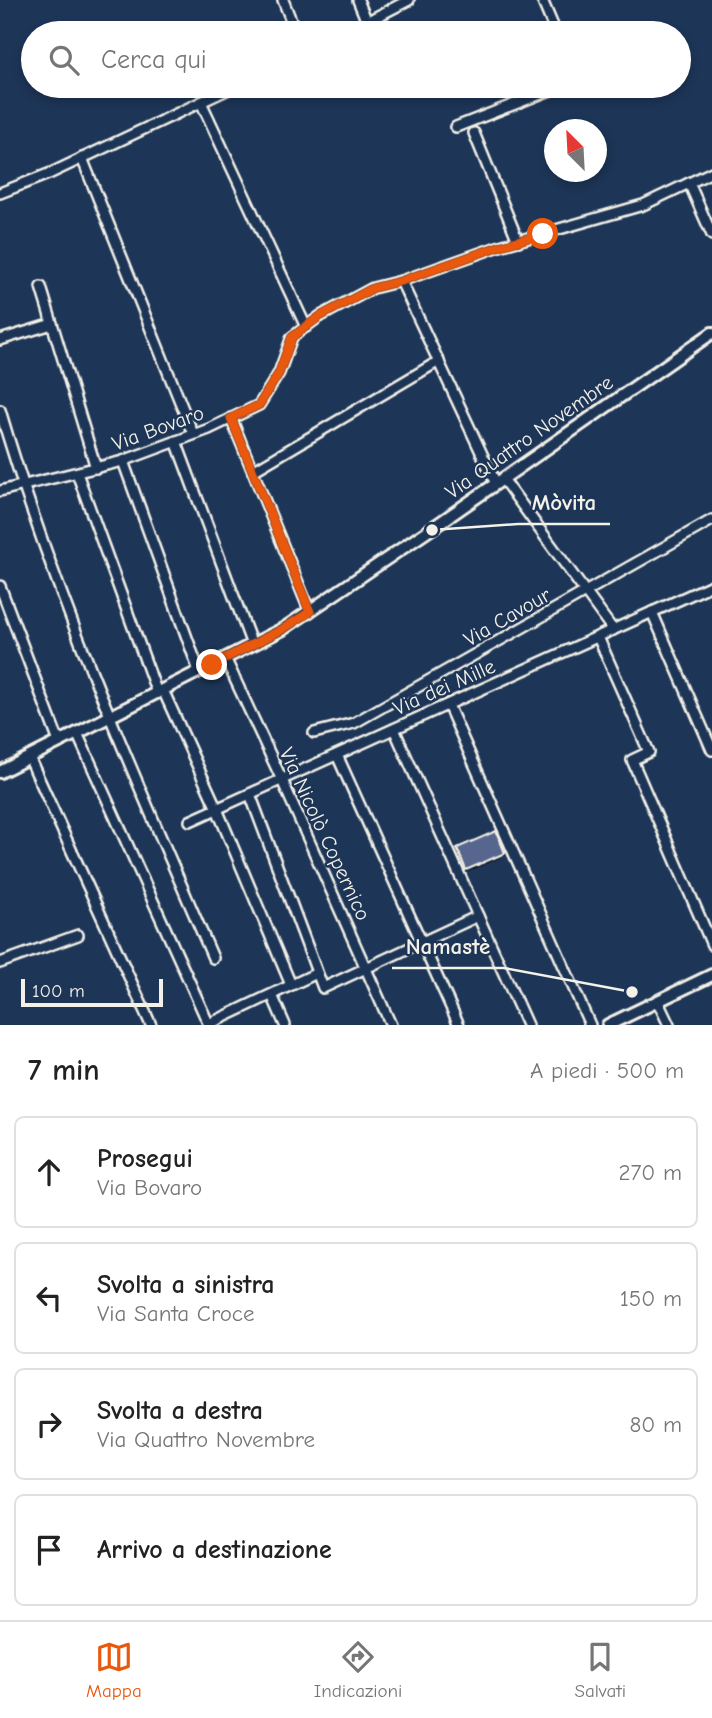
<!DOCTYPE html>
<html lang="it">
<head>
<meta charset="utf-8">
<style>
  body { margin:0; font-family:"Comic Neue",sans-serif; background:#f6f6f6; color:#222 }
  .compass { position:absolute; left:544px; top:119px; width:63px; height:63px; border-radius:50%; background:#fff; box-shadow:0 4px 10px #0003; rotate:336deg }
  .scale { position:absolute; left:21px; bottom:18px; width:142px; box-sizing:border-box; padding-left:7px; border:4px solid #f4f1e8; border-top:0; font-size:19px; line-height:24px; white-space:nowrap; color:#f4f1e8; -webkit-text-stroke:5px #1d3557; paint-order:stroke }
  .stop { position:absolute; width:21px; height:21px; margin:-16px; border:5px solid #ea580c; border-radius:50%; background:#fff }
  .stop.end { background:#ea580c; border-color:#fff; box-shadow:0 2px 7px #0008 }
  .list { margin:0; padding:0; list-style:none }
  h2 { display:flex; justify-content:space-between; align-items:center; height:91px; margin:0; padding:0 28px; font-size:30px }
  h2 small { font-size:23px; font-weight:400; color:#767676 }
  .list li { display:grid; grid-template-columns:46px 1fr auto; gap:21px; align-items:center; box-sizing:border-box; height:112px; margin:0 14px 14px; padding:0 14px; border:2px solid #e0e0e0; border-radius:10px }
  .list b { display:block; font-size:26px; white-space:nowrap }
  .list p { margin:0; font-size:23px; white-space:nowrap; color:#767676 }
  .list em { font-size:23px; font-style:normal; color:#767676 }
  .icon { flex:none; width:38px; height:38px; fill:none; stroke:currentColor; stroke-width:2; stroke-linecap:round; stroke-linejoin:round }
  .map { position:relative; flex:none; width:712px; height:1025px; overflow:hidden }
  .search { position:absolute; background:#fff; box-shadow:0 4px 10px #0003; left:21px; right:21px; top:21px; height:77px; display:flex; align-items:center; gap:18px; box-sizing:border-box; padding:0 24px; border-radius:38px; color:#767676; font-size:26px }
  .sheet { height:595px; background:#fff }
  nav { display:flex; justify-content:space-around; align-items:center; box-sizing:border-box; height:98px; border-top:2px solid #e0e0e0; background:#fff; font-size:19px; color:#767676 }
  nav a { display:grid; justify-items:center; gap:4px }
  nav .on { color:#ea580c }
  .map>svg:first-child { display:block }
  .building { fill:#56668e; stroke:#f4f1e8; stroke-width:2; filter:url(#shadow) }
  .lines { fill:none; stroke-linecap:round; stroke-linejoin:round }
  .minor-casing { stroke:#f4f1e8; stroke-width:14 }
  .tertiary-casing { stroke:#f4f1e8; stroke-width:16 }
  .minor { stroke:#1d3557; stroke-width:9 }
  .tertiary { stroke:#1d3557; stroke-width:10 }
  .route { stroke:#ea580c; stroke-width:9 }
  .labels { text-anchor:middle; stroke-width:5; stroke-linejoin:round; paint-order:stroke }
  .street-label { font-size:21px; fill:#f4f1e8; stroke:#1d3557 }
  .leader { fill:none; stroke:#f4f1e8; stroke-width:2.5 }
  .callout-dot { fill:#f4f1e8; stroke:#1d3557; stroke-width:2.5 }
  .callout-label { font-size:23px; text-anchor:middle; font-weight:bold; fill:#f4f1e8; stroke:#1d3557; stroke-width:5; stroke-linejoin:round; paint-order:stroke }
</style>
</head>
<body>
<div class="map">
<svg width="712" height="1025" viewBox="0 0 712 1025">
  <defs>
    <filter id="shadow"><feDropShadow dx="-3" dy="3" stdDeviation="0" flood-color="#0009"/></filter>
  </defs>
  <rect width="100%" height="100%" fill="#1d3557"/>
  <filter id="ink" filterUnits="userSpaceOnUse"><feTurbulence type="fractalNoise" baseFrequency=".0143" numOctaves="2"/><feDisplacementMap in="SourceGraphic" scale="14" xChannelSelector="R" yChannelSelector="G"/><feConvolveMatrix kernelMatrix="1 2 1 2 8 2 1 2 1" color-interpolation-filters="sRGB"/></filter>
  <g filter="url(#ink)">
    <!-- building -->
    <polygon class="building" points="496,831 505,853 466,870 457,848"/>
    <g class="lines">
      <!-- minor casing -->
      <g class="minor-casing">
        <g id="minor">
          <polyline points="283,0 296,33"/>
          <polyline points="358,0 367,22"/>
          <polyline points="542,0 556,33"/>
          <polyline points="345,33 409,0"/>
          <polyline points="201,102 306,327"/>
          <polyline points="456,127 561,86"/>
          <polyline points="474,133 518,241"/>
          <polyline points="82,158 193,434"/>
          <polyline points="689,183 712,235"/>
          <polyline points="0,193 51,173 235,86"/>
          <polyline points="401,281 496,484"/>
          <polyline points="41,287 96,468"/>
          <polyline points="0,340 52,324"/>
          <path d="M0,410C55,598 135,778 213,958"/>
          <polyline points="231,418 310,612"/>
          <polyline points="176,441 252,645"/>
          <polyline points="123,461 199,671"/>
          <polyline points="253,471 439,361"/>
          <polyline points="77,473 157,693"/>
          <polyline points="503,479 613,630"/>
          <polyline points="0,491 123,461 209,429 259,405 279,373 292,337 319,317 373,288 401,281 500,246 643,205 712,172"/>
          <polyline points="0,586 59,742"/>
          <polyline points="652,612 712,750"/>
          <polyline points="598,637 649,752 632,760 712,945"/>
          <polyline points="225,658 282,780 391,1025"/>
          <polyline points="163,690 217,809 291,985"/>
          <polyline points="448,705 590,1025"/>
          <polyline points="394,729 527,1025"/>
          <polyline points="77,733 209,1025"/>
          <polyline points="314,733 354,723 712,520"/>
          <polyline points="337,755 459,1025"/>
          <polyline points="29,757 151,1025"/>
          <polyline points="250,794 323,988 478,916"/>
          <polyline points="190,821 712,585"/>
          <polyline points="0,963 78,935"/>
          <polyline points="272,995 285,1025"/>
          <polyline points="658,1002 669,1025"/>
          <polyline points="209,1024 317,973"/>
        </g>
      </g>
      <!-- tertiary casing -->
      <g class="tertiary-casing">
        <g id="tertiary">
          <polyline points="0,772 283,629 441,522 712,333"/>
          <polyline points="608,1025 712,975"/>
        </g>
      </g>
      <!-- minor -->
      <use href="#minor" class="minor"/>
      <!-- tertiary -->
      <use href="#tertiary" class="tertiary"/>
    </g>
  </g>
  <g class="lines" filter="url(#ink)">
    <!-- route -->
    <polyline class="route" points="212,665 283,629 310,612 231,418 259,405 279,373 292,337 319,317 373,288 401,281 500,246 543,234"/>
  </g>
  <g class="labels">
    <!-- street labels -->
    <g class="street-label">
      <text transform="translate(158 428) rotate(-20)" y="7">Via Bovaro</text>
      <text transform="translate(529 437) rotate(-35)" y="7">Via Quattro Novembre</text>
      <text transform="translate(507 617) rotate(-30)" y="7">Via Cavour</text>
      <text transform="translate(444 687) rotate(-24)" y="7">Via dei Mille</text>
      <text transform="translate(325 834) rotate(65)" y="7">Via Nicolò Copernico</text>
    </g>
  </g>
  <!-- callouts -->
  <path class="leader" d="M432 530L518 524H610M632 992L504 968H392"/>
  <g class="callout-dot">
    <circle cx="432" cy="530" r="7"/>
    <circle cx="632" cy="992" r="7"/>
  </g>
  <g class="callout-label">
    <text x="564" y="510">Mòvita</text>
    <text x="448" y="954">Namastè</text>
  </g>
</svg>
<svg class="compass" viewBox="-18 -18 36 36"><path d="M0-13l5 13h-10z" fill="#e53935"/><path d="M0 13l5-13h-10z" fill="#767676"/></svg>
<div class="scale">100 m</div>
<div class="stop" style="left:543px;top:234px"></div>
<div class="stop end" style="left:212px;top:665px"></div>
<div class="search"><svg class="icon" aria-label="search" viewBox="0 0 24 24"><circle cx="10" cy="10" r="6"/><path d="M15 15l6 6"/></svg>Cerca qui</div>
</div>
<section class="sheet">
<h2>7 min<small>A piedi · 500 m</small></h2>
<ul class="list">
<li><svg class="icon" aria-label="ahead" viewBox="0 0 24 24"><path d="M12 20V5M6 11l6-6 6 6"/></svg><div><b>Prosegui</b><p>Via Bovaro</p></div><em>270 m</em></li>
<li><svg class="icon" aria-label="left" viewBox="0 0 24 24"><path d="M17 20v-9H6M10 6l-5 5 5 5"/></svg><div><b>Svolta a sinistra</b><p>Via Santa Croce</p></div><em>150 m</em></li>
<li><svg class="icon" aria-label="right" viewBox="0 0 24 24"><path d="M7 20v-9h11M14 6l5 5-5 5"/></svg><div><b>Svolta a destra</b><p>Via Quattro Novembre</p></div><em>80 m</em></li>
<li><svg class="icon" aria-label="arrive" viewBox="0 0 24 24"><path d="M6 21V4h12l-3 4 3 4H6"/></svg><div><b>Arrivo a destinazione</b></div></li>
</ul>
</section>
<nav>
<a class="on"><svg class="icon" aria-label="map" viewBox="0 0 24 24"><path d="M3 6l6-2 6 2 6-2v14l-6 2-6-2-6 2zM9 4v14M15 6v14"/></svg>Mappa</a>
<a><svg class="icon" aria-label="directions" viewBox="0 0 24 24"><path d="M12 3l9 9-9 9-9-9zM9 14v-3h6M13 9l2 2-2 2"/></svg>Indicazioni</a>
<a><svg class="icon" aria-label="saved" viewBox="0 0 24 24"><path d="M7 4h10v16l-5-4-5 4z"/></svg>Salvati</a>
</nav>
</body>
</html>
